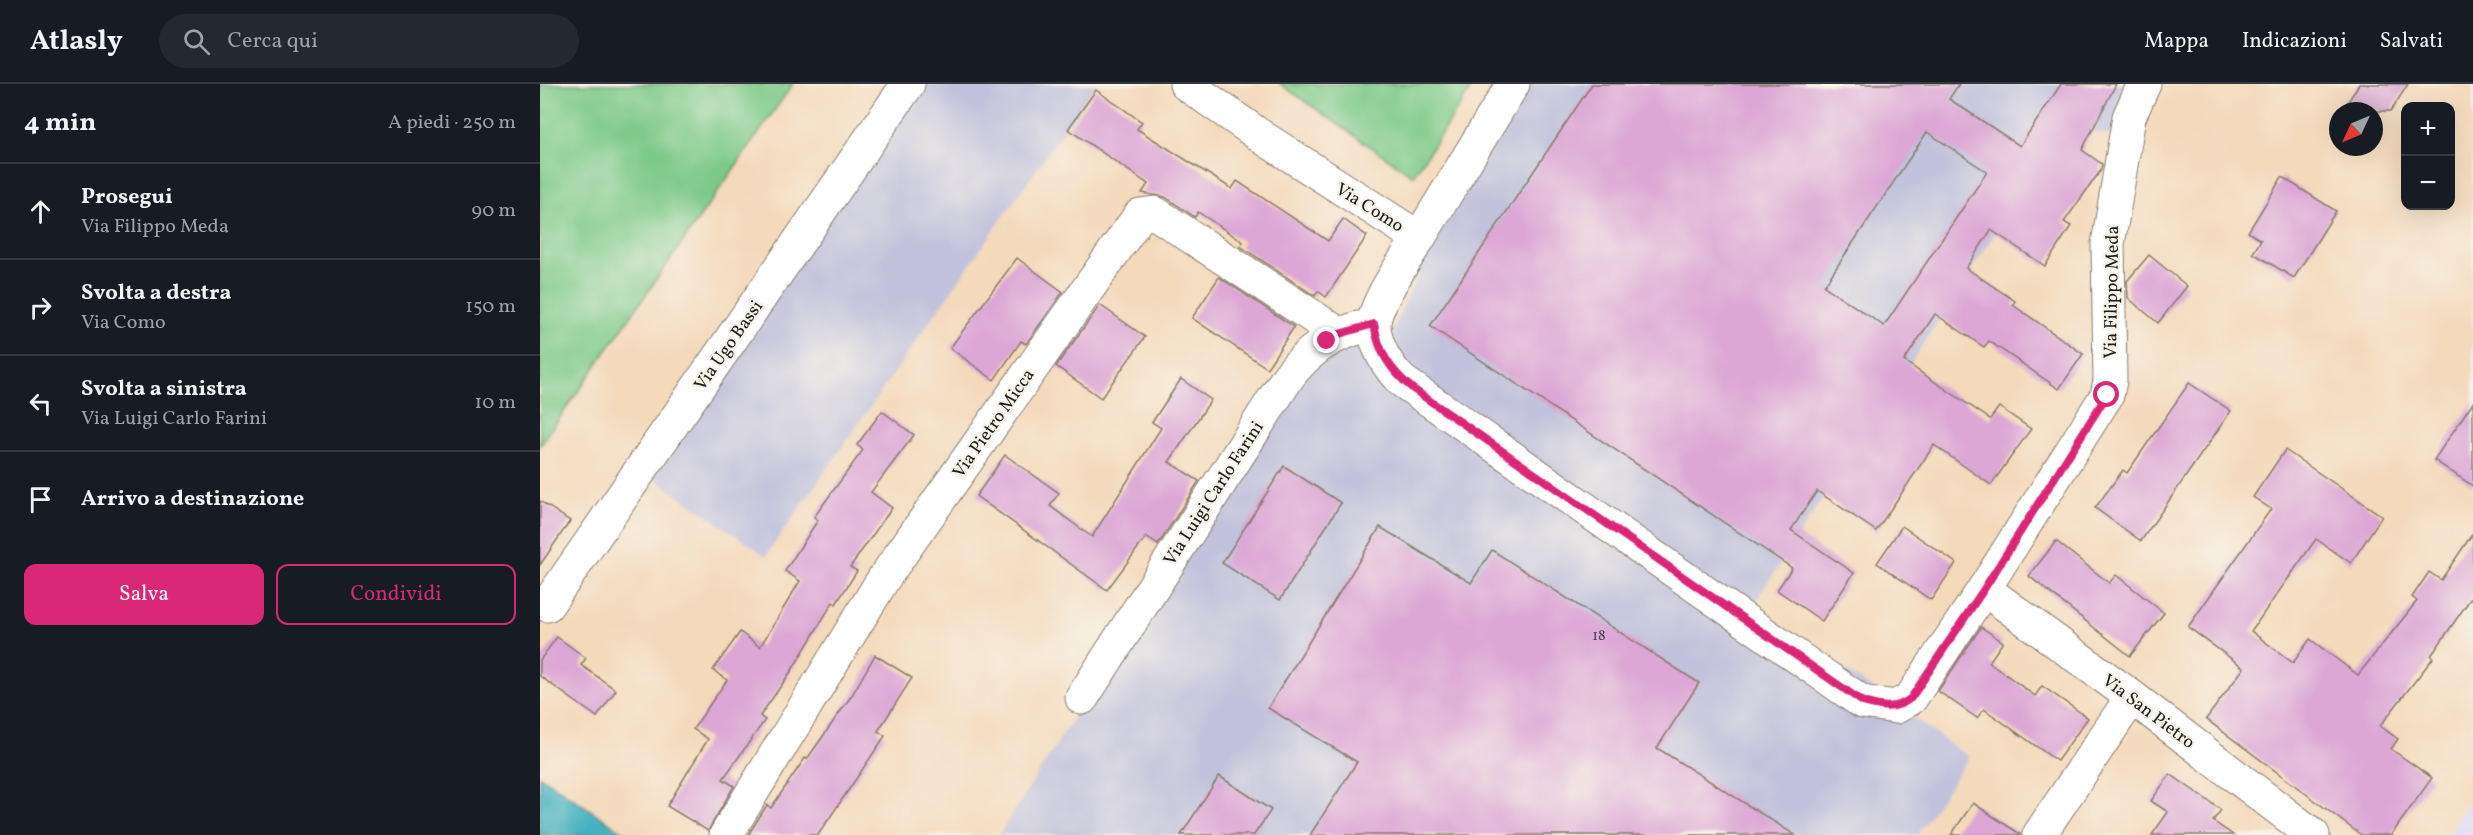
<!DOCTYPE html>
<html lang="it">
<head>
<meta charset="utf-8">
<style>
  body { margin:0; font-family:Vollkorn,serif; background:#242831; color:#f1f3f6 }
  .controls { position:absolute; right:18px; top:18px; display:grid; overflow:hidden; border-radius:12px; box-shadow:0 6px 24px #0002 }
  .controls button { width:54px; height:54px; display:grid; place-items:center; padding:0; border:0; border-bottom:2px solid #363941; background:#171b24; color:#f1f3f6; font:30px sans-serif }
  .compass { position:absolute; left:1789px; top:18px; width:54px; height:54px; border-radius:50%; background:#171b24; box-shadow:0 6px 24px #0002; rotate:226deg }
  .stop { position:absolute; width:18px; height:18px; margin:-14px; border:4px solid #db2777; border-radius:50%; background:#fff }
  .stop.end { background:#db2777; border-color:#fff; box-shadow:0 2px 6px #0008 }
  .list { margin:0; padding:0; list-style:none }
  h2 { display:flex; justify-content:space-between; align-items:center; height:78px; margin:0; padding:0 24px; font-size:26px }
  h2 small { font-size:20px; font-weight:400; color:#9ea1a6 }
  .list li { display:grid; grid-template-columns:39px 1fr auto; gap:18px; align-items:center; box-sizing:border-box; height:96px; padding:0 24px; border-top:2px solid #363941 }
  .list b { display:block; font-size:22px; white-space:nowrap }
  .list p { margin:0; font-size:20px; white-space:nowrap; color:#9ea1a6 }
  .list em { font-size:20px; font-style:normal; color:#9ea1a6 }
  .actions { display:flex; gap:12px; padding:18px 24px }
  .actions a { flex:1; padding:14px 0; border:2px solid #db2777; border-radius:12px; text-align:center; font-size:21px; color:#db2777 }
  .actions .main { background:#db2777; color:#fff }
  .icon { flex:none; width:33px; height:33px; fill:none; stroke:currentColor; stroke-width:2; stroke-linecap:round; stroke-linejoin:round }
  .map { position:relative; flex:none; width:1933px; height:751px; overflow:hidden }
  header { display:flex; align-items:center; gap:36px; box-sizing:border-box; height:84px; padding:0 30px; background:#171b24; border-bottom:2px solid #363941 }
  header strong { font-size:28px }
  nav { display:flex; gap:33px; margin-inline-start:auto; font-size:21px }
  .search { width:420px; height:54px; background:#242831; display:flex; align-items:center; gap:15px; box-sizing:border-box; padding:0 21px; border-radius:33px; color:#9ea1a6; font-size:22px }
  main { display:flex }
  aside { flex:1; background:#171b24 }
  .map>svg:first-child { display:block }
  .built { fill:#dcd6f6 }
  .industrial { fill:#c2c2dc }
  .green { fill:#7cc988; stroke:#4c7252; stroke-width:1.5 }
  .water { fill:#42b0bf; stroke:#2f666e; stroke-width:1.5 }
  .building { fill:#dca6d5; fill-rule:evenodd }
  .lines { fill:none; stroke-linecap:round; stroke-linejoin:round }
  .street-casing { stroke:#887a6c; stroke-width:35 }
  .street { stroke:#fff; stroke-width:33 }
  .route { stroke:#db2777; stroke-width:8 }
  .labels { text-anchor:middle; stroke-width:4.5; stroke-linejoin:round; paint-order:stroke }
  .number-label { font-size:15px; fill:#4c3e4a }
  .street-label { font-size:18px; fill:#1c1c1c; stroke:#f7f3e8 }
</style>
</head>
<body>
<header>
<strong>Atlasly</strong>
<div class="search"><svg class="icon" aria-label="search" viewBox="0 0 24 24"><circle cx="10" cy="10" r="6"/><path d="M15 15l6 6"/></svg>Cerca qui</div>
<nav><a>Mappa</a><a>Indicazioni</a><a>Salvati</a></nav>
</header>
<main>
<aside>
<h2>4 min<small>A piedi · 250 m</small></h2>
<ul class="list">
<li><svg class="icon" aria-label="ahead" viewBox="0 0 24 24"><path d="M12 20V5M6 11l6-6 6 6"/></svg><div><b>Prosegui</b><p>Via Filippo Meda</p></div><em>90 m</em></li>
<li><svg class="icon" aria-label="right" viewBox="0 0 24 24"><path d="M7 20v-9h11M14 6l5 5-5 5"/></svg><div><b>Svolta a destra</b><p>Via Como</p></div><em>150 m</em></li>
<li><svg class="icon" aria-label="left" viewBox="0 0 24 24"><path d="M17 20v-9H6M10 6l-5 5 5 5"/></svg><div><b>Svolta a sinistra</b><p>Via Luigi Carlo Farini</p></div><em>10 m</em></li>
<li><svg class="icon" aria-label="arrive" viewBox="0 0 24 24"><path d="M6 21V4h12l-3 4 3 4H6"/></svg><div><b>Arrivo a destinazione</b></div></li>
</ul>
<div class="actions"><a class="main">Salva</a><a>Condividi</a></div>
</aside>
<div class="map">
<svg width="1933" height="751" viewBox="0 0 1933 751">
  <rect width="100%" height="100%" fill="#f7f3e8"/>
  <filter id="ink" filterUnits="userSpaceOnUse"><feTurbulence type="fractalNoise" baseFrequency=".0167" numOctaves="2"/><feDisplacementMap in="SourceGraphic" scale="12" xChannelSelector="R" yChannelSelector="G"/><feConvolveMatrix kernelMatrix="1 2 1 2 8 2 1 2 1" color-interpolation-filters="sRGB"/></filter>
  <filter id="wash" filterUnits="userSpaceOnUse"><feTurbulence type="fractalNoise" baseFrequency=".008" numOctaves="4" result="noise"/><feDisplacementMap in="SourceGraphic" scale="24" xChannelSelector="R" yChannelSelector="G"/><feGaussianBlur stdDeviation="1.35" result="paint"/><feColorMatrix in="noise" values="0 0 0 0 0 0 0 0 0 0 0 0 0 0 0 0 0 1.4 0 .05"/><feComposite in="paint" operator="in"/></filter>
  <g filter="url(#wash)">
    <rect width="100%" height="100%" fill="#f4d9bb"/>
    <!-- built -->
    <polygon class="built" points="1933,714 1933,751 1907,751 1929,719"/>
    <!-- industrial -->
    <g class="industrial">
      <polygon points="378,0 556,0 226,472 108,390"/>
      <polygon points="992,0 1594,0 1576,52 1525,42 1213,521 1429,673 1377,751 459,751 535,631 563,598 773,280 850,251 892,161"/>
    </g>
    <!-- green -->
    <g class="green">
      <polygon points="0,0 253,0 0,362"/>
      <polygon points="740,0 934,0 873,92"/>
    </g>
    <!-- water -->
    <polygon class="water" points="0,692 88,751 0,751"/>
    <g id="blocks">
      <!-- building -->
      <g class="building">
        <path d="M1052,0H1419L1409,15L1480,62L1521,0H1576L1542,66L1562,80L1561,86L1524,138L1531,142L1505,182L1451,146L1426,184L1475,217L1473,221L1543,270L1519,305L1449,257L1444,263L1395,230L1364,277L1450,335L1459,323L1491,345L1451,401L1394,361L1336,447L1277,407L1251,446L1314,489L1282,537L1237,506L1252,484L890,242ZM1387,48L1447,88L1344,242L1284,202Z"/>
        <polygon points="1819,0 1868,0 1851,27 1802,27"/>
        <polygon points="556,6 602,38 597,45 692,105 697,97 788,157 803,135 827,152 786,213 778,207 775,212 700,162 703,158 658,128 655,133 625,113 602,109 608,100 528,45"/>
        <polygon points="1742,93 1796,127 1754,194 1713,169 1721,156 1708,148"/>
        <polygon points="1609,171 1647,202 1618,239 1588,214 1587,197"/>
        <polygon points="477,174 523,208 486,260 481,257 454,296 410,264"/>
        <polygon points="679,193 754,243 727,284 652,234"/>
        <polygon points="560,221 605,253 561,314 516,282"/>
        <polygon points="641,295 671,316 629,378 659,397 618,461 606,453 567,506 436,412 465,371 519,409 510,422 552,453 621,344 612,338"/>
        <polygon points="1649,299 1691,327 1601,457 1555,424 1583,386 1587,389"/>
        <polygon points="1933,318 1933,402 1894,376"/>
        <polygon points="342,327 374,351 331,408 352,424 310,483 317,487 296,520 293,518 252,586 220,632 225,636 183,695 194,702 168,747 127,722 168,655 153,645 187,596 173,586 200,548 220,563 260,497 245,487 278,436 274,433 323,366 317,361"/>
        <polygon points="1745,366 1842,432 1811,479 1776,455 1711,547 1753,579 1770,555 1818,591 1877,517 1872,513 1889,488 1901,496 1933,449 1933,511 1891,572 1893,574 1840,642 1858,655 1851,665 1892,694 1851,751 1821,751 1666,635 1704,584 1648,543 1731,425 1713,413"/>
        <polygon points="744,382 801,419 740,516 682,479"/>
        <polygon points="0,417 30,437 0,481"/>
        <polygon points="1362,442 1416,479 1391,516 1337,479"/>
        <polygon points="840,443 931,499 952,466 1159,599 1117,664 1255,751 770,751 817,678 728,624"/>
        <polygon points="1516,457 1569,499 1576,491 1624,529 1590,572 1489,492"/>
        <polygon points="1441,543 1463,558 1449,578 1495,612 1502,602 1548,634 1517,677 1444,625 1437,634 1398,607"/>
        <polygon points="17,553 46,574 41,581 76,606 57,633 0,592 0,576"/>
        <polygon points="335,571 372,594 338,647 345,652 278,751 208,751 227,721 231,724 265,674 267,675 312,611"/>
        <polygon points="1630,690 1681,726 1673,737 1693,751 1612,751 1628,728 1611,717"/>
        <polygon points="679,692 731,726 714,751 641,751"/>
        <polygon points="1433,719 1480,750 1480,751 1411,751"/>
      </g>
    </g>
  </g>
  <g filter="url(#ink)">
    <use href="#blocks" fill-opacity="0" stroke="#887a6c" stroke-width="1.5"/>
    <g class="lines">
      <!-- street casing -->
      <g class="street-casing">
        <g id="street">
          <path d="M646,0L725,55L879,154C867,174 835,217 834,240C834,261 848,283 862,297L1322,618L1356,623L1371,614L1444,505L1567,311L1570,297L1568,160L1589,33L1604,0"/>
          <polyline points="879,154 973,0"/>
          <polyline points="1444,505 1592,613 1773,751"/>
          <polyline points="7,521 368,0"/>
          <path d="M542,614L748,293C767,268 788,253 818,244"/>
          <polyline points="186,751 344,494 600,131 615,129 799,250"/>
          <polyline points="1499,751 1592,613"/>
        </g>
      </g>
      <!-- street -->
      <use href="#street" class="street"/>
    </g>
  </g>
  <g class="lines" filter="url(#ink)">
    <!-- route -->
    <path class="route" d="M787,257L799,250L834,240C839,269 850,286 873,305L1323,618C1341,623 1355,627 1371,614L1444,505L1567,311"/>
  </g>
  <g class="labels">
    <!-- number labels -->
    <g class="number-label">
      <text x="1059" y="556">18</text>
    </g>
    <!-- street labels -->
    <g class="street-label">
      <text transform="translate(830 123) rotate(32)" y="6">Via Como</text>
      <text transform="translate(1571 208) rotate(-89)" y="6">Via Filippo Meda</text>
      <text transform="translate(188 261) rotate(-55)" y="6">Via Ugo Bassi</text>
      <text transform="translate(453 339) rotate(-55)" y="6">Via Pietro Micca</text>
      <text transform="translate(673 409) rotate(-57)" y="6">Via Luigi Carlo Farini</text>
      <text transform="translate(1609 627) rotate(37)" y="6">Via San Pietro</text>
    </g>
  </g>
</svg>
<div class="controls">
<button>+</button>
<button>−</button>
</div>
<svg class="compass" viewBox="-18 -18 36 36"><path d="M0-13l5 13h-10z" fill="#e53935"/><path d="M0 13l5-13h-10z" fill="#9ea1a6"/></svg>
<div class="stop" style="left:1567px;top:311px"></div>
<div class="stop end" style="left:787px;top:257px"></div>
</div>
</main>
</body>
</html>
